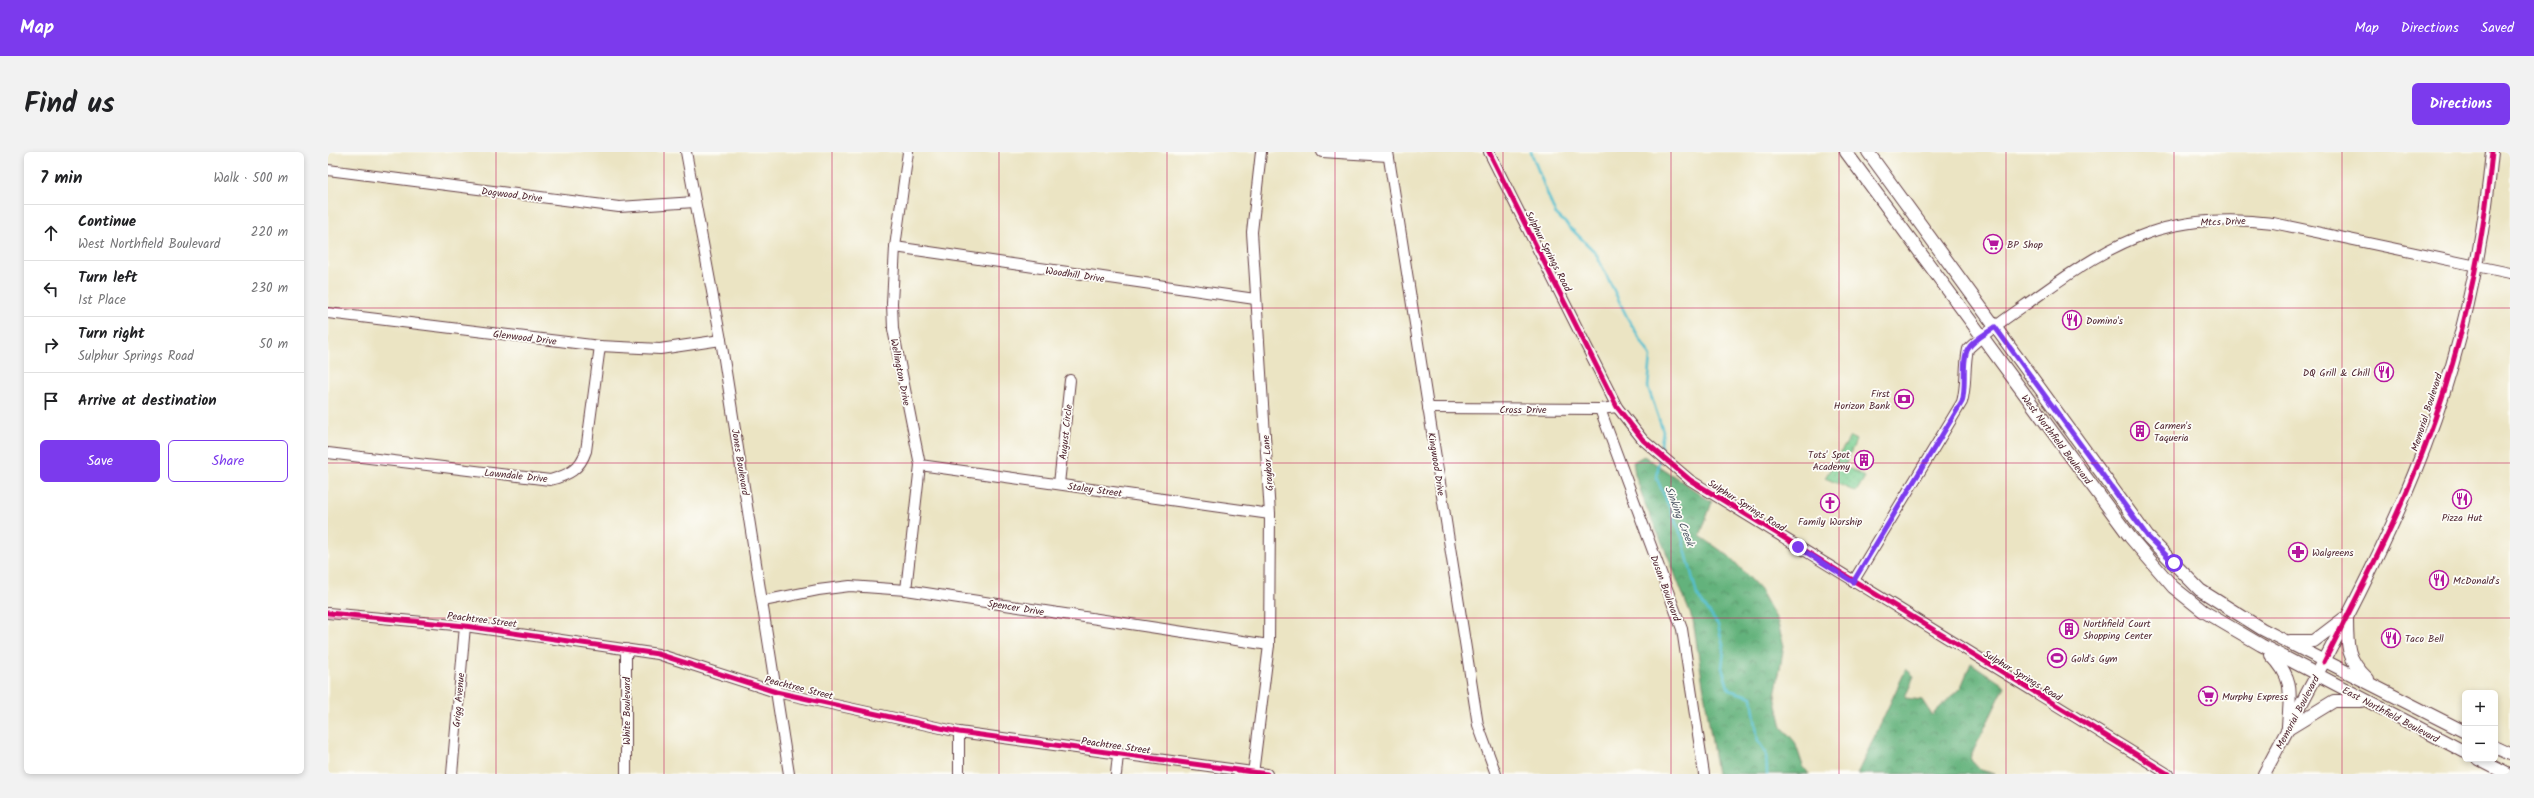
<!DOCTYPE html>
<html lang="en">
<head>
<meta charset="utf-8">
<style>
  body { margin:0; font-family:Kalam,sans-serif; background:#f2f2f2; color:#202124 }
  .controls { position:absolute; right:12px; bottom:12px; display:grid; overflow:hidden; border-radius:6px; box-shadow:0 2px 6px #0003 }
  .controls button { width:36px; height:36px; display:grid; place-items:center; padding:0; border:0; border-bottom:1px solid #e0e0e0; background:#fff; color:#202124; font:20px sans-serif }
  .stop { position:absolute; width:12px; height:12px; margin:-9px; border:3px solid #7c3aed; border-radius:50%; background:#fff }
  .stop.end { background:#7c3aed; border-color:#fff; box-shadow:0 1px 4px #0008 }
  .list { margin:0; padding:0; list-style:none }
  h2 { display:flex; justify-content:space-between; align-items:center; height:52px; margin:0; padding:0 16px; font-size:17px }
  h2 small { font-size:13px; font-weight:400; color:#757577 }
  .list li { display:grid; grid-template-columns:26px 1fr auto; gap:12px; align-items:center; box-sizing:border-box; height:56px; padding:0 16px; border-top:1px solid #e0e0e0 }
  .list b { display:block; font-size:15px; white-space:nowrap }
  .list p { margin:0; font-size:13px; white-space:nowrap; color:#757577 }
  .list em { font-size:13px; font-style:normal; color:#757577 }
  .actions { display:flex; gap:8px; padding:12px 16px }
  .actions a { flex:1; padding:9px 0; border:1px solid #7c3aed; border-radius:6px; text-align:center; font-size:14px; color:#7c3aed }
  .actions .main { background:#7c3aed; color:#fff }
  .icon { flex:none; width:22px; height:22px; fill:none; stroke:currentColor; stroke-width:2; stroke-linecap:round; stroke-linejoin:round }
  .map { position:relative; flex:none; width:2182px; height:622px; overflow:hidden; border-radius:6px }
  header { display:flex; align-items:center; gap:24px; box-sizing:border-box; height:56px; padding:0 20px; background:#7c3aed; color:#fff }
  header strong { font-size:19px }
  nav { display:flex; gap:22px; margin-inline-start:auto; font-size:14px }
  .intro { display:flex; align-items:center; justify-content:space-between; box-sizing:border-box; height:96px; padding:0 24px }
  h1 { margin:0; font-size:28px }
  .button { padding:10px 18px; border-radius:6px; background:#7c3aed; color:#fff; font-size:14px; font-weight:700 }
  main { display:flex; gap:24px; padding:0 24px }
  aside { flex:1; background:#fff; border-radius:6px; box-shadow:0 2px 6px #0003 }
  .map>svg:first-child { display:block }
  .grass { fill:url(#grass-dots); stroke:#62775e }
  .forest { fill:url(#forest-crowns); stroke:#576854 }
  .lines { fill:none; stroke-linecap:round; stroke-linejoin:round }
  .stream { stroke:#55c0d0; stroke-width:2.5 }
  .minor-casing { stroke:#623d42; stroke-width:12 }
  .major-casing { stroke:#623d42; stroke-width:14 }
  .minor { stroke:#fff; stroke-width:10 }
  .major { stroke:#fff; stroke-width:12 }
  .cycleway-casing { stroke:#fdfcf7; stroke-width:8 }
  .cycleway { stroke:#d6006c; stroke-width:5 }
  .route { stroke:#7c3aed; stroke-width:5 }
  .grid { fill:none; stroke:#c2185b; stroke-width:1; stroke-opacity:0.55 }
  .labels { text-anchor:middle; stroke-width:3.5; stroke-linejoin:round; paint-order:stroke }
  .street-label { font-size:10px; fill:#4a1f2b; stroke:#fdfcf7 }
  .poi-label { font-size:10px; fill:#4a1f2b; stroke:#fdfcf7; text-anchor:start }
  .water-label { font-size:11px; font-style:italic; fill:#4e5765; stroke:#fdfcf7 }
</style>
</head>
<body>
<header>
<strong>Map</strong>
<nav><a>Map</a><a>Directions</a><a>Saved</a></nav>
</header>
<div class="intro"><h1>Find us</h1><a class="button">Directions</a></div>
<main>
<aside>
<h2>7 min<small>Walk · 500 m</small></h2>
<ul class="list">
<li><svg class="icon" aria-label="ahead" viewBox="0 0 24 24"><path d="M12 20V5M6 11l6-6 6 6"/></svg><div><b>Continue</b><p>West Northfield Boulevard</p></div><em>220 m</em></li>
<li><svg class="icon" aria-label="left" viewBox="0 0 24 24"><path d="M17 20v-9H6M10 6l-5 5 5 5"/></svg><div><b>Turn left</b><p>1st Place</p></div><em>230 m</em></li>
<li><svg class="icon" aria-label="right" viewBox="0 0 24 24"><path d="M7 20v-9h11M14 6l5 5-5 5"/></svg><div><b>Turn right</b><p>Sulphur Springs Road</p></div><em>50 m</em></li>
<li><svg class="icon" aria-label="arrive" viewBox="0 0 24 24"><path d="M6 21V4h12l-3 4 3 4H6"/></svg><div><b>Arrive at destination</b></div></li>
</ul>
<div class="actions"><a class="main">Save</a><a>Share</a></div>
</aside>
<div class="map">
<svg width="2182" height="622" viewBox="0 0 2182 622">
  <defs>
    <pattern id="grass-dots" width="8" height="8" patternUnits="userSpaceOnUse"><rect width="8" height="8" fill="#7bcf92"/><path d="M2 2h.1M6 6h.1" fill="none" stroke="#6cb17e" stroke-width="1.8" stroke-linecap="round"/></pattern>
    <pattern id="forest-crowns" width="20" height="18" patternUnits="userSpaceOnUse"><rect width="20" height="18" fill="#64b27c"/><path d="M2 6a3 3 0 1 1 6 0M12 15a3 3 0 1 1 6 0" fill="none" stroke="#549066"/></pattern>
  </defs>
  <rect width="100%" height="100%" fill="#fdfcf7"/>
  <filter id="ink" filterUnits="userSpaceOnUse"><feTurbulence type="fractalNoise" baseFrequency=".025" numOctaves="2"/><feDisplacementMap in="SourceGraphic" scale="8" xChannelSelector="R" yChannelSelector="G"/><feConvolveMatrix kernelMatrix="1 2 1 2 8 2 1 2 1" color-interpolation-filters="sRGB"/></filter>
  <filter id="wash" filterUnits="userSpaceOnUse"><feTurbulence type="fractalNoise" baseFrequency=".012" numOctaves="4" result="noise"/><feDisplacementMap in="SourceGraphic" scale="16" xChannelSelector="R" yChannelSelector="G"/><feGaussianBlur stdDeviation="0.9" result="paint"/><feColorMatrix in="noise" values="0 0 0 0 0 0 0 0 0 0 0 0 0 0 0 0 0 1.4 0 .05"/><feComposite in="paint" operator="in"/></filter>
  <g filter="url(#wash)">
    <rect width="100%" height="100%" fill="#ebe4c3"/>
    <!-- grass -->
    <polygon class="grass" points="1522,285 1528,288 1517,314 1537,325 1528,340 1497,326"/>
    <!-- forest -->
    <g class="forest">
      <polygon points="1316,304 1384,350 1372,384 1401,404 1432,437 1449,468 1456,494 1447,544 1454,575 1467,590 1475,614 1481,622 1389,622 1365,469 1341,407 1317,352 1307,322 1305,310"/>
      <polygon points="1643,511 1677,534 1642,606 1653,618 1667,622 1529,622 1578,517 1586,524 1577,546 1594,548 1604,563 1633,535"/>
    </g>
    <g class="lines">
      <!-- stream -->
      <g class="stream">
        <polyline points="1203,0 1227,61 1267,100 1299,165 1323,205 1320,235 1335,279 1332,299"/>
        <polyline points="1331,306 1329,327 1354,385 1369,443 1390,473 1396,497 1394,516 1401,538 1424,545 1430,589 1438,601 1439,622"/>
      </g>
    </g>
  </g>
  <g filter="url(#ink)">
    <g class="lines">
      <!-- minor casing -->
      <g class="minor-casing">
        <g id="minor">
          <polyline points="358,0 393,188 461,622"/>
          <polyline points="994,0 1060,4"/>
          <polyline points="1060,0 1150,573 1168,622"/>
          <polyline points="1161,0 1289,255 1315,288 1362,328 1840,622"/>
          <polyline points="0,18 291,55 367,50"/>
          <polyline points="567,95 927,147"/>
          <polyline points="0,161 272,194 332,197 393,188"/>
          <polyline points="1100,256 1272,257 1289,255"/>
          <polyline points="1272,257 1354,477 1376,622"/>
          <path d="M0,301L222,328C241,323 252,317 258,299L272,194"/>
          <polyline points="592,313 942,362"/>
          <polyline points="731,332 742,228"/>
          <path d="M1525,430L1634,250C1639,232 1636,215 1640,197C1661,177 1686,161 1710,144C1790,86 1844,59 1945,71L2182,121"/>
          <polyline points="578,438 592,313 565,177 564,151 567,95 580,0"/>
          <polyline points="435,449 490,438 522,434 578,438 941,493"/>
          <polyline points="0,461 137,474 330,502 448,540 631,580 939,622"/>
          <polyline points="298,497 298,622"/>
          <polyline points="631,580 631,622"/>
          <polyline points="124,622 137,474"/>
          <polyline points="788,622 790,603"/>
          <polyline points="925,622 941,493 942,362 924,80 933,0"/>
        </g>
      </g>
      <!-- major casing -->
      <g class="major-casing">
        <g id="major">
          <polyline points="1518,0 1802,385 1845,435 1875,459 1933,493 2137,600"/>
          <polyline points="1540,0 1820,385 1872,438 1934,477 2137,580"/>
          <path d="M2019,467C2019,494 2019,508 2040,527"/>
          <polyline points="1962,489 1986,489 2015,467"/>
          <path d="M1943,503C1967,527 1962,542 1960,574"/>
          <polyline points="1960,577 2006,549 2033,549"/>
          <polyline points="2167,595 2182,602"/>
          <polyline points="2150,607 2179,622"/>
          <path d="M1936,622C1988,523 2044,425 2086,322C2128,220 2154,109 2164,0"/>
        </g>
      </g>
      <!-- minor -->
      <use href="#minor" class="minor"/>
      <!-- major -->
      <use href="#major" class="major"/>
      <!-- cycleway casing -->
      <g class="cycleway-casing">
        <g id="cycleway">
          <polyline points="1161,0 1289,255 1315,288 1362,328 1840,622"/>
          <polyline points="0,461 137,474 330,502 448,540 631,580 939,622"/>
          <path d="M1996,510C2027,448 2060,386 2086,322C2128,220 2154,109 2164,0"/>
        </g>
      </g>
      <!-- cycleway -->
      <use href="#cycleway" class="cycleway"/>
    </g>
  </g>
  <g class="lines" filter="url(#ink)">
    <!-- route -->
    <path class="route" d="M1470,395L1525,430L1634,250C1639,234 1633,208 1640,197C1645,188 1659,181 1667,175L1820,385L1846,411"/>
  </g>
  <!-- grid -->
  <path class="grid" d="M168,0V622M336,0V622M504,0V622M671,0V622M839,0V622M1007,0V622M1175,0V622M1343,0V622M1511,0V622M1678,0V622M1846,0V622M2014,0V622M0,156H2182M0,311H2182M0,466H2182"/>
  <!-- icons -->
  <defs>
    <g id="supermarket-ring" transform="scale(1)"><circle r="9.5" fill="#fdfcf7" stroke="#b5179e" stroke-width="1.5"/><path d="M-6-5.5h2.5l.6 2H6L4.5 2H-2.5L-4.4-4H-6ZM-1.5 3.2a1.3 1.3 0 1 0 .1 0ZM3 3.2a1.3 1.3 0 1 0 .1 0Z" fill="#b5179e"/></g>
    <g id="restaurant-ring" transform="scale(1)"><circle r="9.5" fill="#fdfcf7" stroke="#b5179e" stroke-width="1.5"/><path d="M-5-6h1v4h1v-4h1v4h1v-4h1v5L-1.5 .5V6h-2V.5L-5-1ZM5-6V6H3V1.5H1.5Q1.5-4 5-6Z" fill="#b5179e"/></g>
    <g id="bank-ring" transform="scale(1)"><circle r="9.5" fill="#fdfcf7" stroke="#b5179e" stroke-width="1.5"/><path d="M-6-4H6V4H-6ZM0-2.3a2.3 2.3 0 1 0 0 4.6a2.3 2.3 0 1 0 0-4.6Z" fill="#b5179e"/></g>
    <g id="building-ring" transform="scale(1)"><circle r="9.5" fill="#fdfcf7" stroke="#b5179e" stroke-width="1.5"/><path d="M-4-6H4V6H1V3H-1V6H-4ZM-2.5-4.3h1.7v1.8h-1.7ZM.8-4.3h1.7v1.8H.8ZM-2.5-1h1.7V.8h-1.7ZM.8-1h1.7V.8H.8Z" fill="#b5179e"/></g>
    <g id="church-ring" transform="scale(1)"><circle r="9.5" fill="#fdfcf7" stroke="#b5179e" stroke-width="1.5"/><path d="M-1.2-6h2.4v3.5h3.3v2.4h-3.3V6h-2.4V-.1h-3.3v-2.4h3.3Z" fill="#b5179e"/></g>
    <g id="pharmacy-ring" transform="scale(1)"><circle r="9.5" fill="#fdfcf7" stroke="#b5179e" stroke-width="1.5"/><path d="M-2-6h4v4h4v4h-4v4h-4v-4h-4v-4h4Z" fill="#b5179e"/></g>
    <g id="stadium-ring" transform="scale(1)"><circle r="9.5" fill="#fdfcf7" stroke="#b5179e" stroke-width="1.5"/><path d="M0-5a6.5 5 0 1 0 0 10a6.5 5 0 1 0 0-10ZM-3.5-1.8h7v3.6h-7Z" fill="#b5179e"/></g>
  </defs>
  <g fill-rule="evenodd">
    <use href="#supermarket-ring" x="1665" y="92"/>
    <use href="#restaurant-ring" x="1744" y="168"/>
    <use href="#restaurant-ring" x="2056" y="220"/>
    <use href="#bank-ring" x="1576" y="247"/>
    <use href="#building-ring" x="1812" y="279"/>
    <use href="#building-ring" x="1536" y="308"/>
    <use href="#restaurant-ring" x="2134" y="347"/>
    <use href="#church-ring" x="1502" y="351"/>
    <use href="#pharmacy-ring" x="1970" y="400"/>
    <use href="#restaurant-ring" x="2111" y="428"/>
    <use href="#building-ring" x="1741" y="477"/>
    <use href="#restaurant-ring" x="2063" y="486"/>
    <use href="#stadium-ring" x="1729" y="506"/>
    <use href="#supermarket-ring" x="1880" y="544"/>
  </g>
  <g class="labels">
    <!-- street labels -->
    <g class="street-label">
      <text transform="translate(184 42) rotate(7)" y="4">Dogwood Drive</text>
      <text transform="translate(1895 69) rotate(-2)" y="4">Mtcs Drive</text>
      <text transform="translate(1221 99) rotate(63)" y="4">Sulphur Springs Road</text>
      <text transform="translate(747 122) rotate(8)" y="4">Woodhill Drive</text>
      <text transform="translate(197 185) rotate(7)" y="4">Glenwood Drive</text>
      <text transform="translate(573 220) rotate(79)" y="4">Wellington Drive</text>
      <text x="1195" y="261">Cross Drive</text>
      <text transform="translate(2098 260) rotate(-72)" y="4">Memorial Boulevard</text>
      <text transform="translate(737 280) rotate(-84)" y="4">August Circle</text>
      <text transform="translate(1729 287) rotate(53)" y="4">West Northfield Boulevard</text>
      <text transform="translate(413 310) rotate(81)" y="4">Jones Boulevard</text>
      <text transform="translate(939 311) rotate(-94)" y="4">Graybar Lane</text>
      <text transform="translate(1109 312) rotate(81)" y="4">Kingwood Drive</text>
      <text transform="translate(188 323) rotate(6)" y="4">Lawndale Drive</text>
      <text transform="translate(767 337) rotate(8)" y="4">Staley Street</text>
      <text transform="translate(1419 353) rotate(32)" y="4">Sulphur Springs Road</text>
      <text transform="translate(1338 436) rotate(70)" y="4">Dusan Boulevard</text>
      <text transform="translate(688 455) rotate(9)" y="4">Spencer Drive</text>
      <text transform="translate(154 467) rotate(7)" y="4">Peachtree Street</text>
      <text transform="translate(1695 523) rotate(31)" y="4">Sulphur Springs Road</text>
      <text transform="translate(471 535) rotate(14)" y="4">Peachtree Street</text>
      <text transform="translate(130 548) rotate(-85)" y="4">Grigg Avenue</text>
      <text transform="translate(298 559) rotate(-90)" y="4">White Boulevard</text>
      <text transform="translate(1969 560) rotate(-62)" y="4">Memorial Boulevard</text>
      <text transform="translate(2063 562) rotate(28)" y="4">East Northfield Boulevard</text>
      <text transform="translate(788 593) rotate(8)" y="4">Peachtree Street</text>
    </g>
    <!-- poi labels -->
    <g class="poi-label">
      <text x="1679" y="96">BP Shop</text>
      <text x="1758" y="172">Domino's</text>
      <text x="2042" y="224" text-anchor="end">DQ Grill &amp; Chill</text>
      <text x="1562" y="245" text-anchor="end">First<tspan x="1562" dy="12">Horizon Bank</tspan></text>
      <text x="1826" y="277">Carmen's<tspan x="1826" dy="12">Taqueria</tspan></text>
      <text x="1522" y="306" text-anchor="end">Tots' Spot<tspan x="1522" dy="12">Academy</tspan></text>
      <text x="2134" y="369" text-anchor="middle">Pizza Hut</text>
      <text x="1502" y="373" text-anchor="middle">Family Worship</text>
      <text x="1984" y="404">Walgreens</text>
      <text x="2125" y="432">McDonald's</text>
      <text x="1755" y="475">Northfield Court<tspan x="1755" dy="12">Shopping Center</tspan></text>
      <text x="2077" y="490">Taco Bell</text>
      <text x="1743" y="510">Gold's Gym</text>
      <text x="1894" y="548">Murphy Express</text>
    </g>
    <!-- water labels -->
    <g class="water-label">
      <text transform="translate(1352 364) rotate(69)" y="4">Sinking Creek</text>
    </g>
  </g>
</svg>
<div class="controls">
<button>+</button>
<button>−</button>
</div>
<div class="stop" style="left:1846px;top:411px"></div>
<div class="stop end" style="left:1470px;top:395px"></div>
</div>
</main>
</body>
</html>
